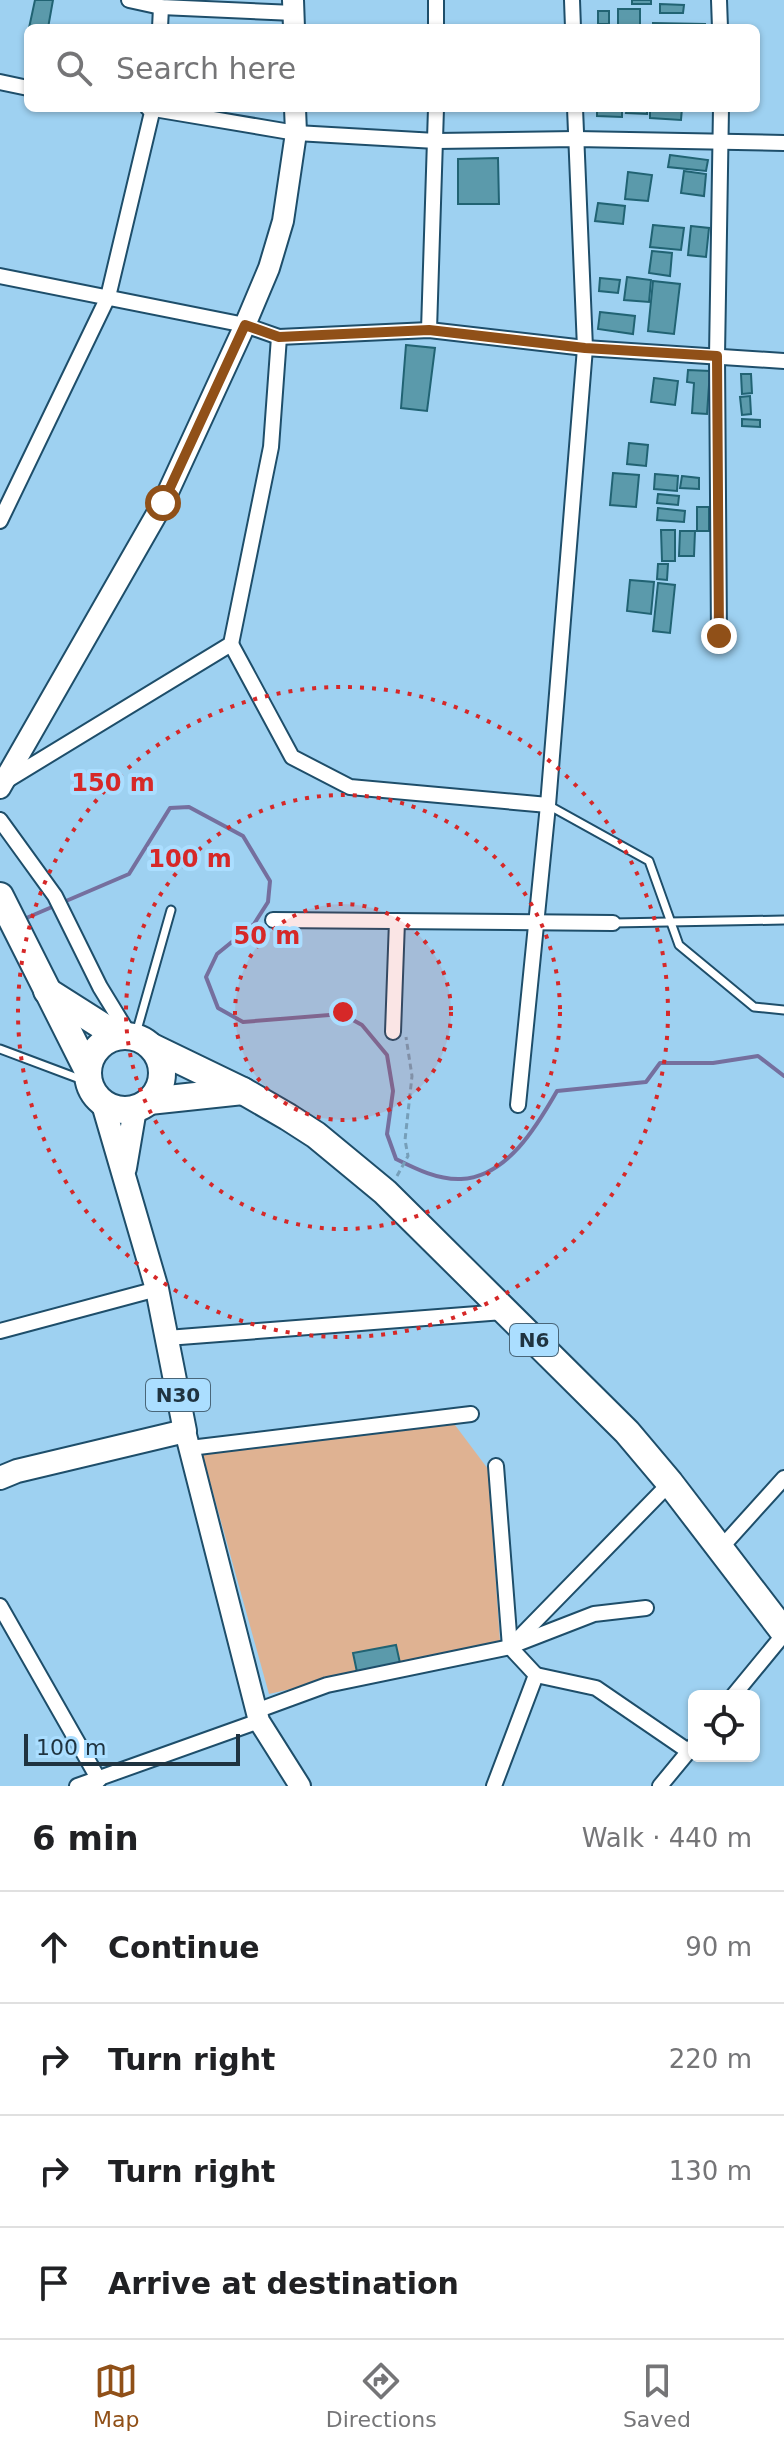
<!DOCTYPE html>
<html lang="en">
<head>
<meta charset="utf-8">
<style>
  body { margin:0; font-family:"DejaVu Sans",sans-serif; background:#f6f6f6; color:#202124 }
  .controls { position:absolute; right:24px; bottom:24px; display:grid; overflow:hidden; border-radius:12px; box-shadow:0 2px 6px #0004 }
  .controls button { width:72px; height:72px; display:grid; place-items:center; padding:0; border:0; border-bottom:2px solid #e0e0e0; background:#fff; color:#202124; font:40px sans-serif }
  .scale { position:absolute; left:24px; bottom:20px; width:216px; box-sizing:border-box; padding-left:8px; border:4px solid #1f3340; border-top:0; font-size:22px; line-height:28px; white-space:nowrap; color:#1f3340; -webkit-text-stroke:6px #abdeff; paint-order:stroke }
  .stop { position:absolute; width:24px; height:24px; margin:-18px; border:6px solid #905018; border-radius:50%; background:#fff }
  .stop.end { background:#905018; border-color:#fff; box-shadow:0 2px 8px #0008 }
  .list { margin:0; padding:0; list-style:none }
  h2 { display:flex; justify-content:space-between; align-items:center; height:104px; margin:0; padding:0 32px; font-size:34px }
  h2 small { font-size:26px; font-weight:400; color:#757577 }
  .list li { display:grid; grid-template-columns:52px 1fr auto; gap:24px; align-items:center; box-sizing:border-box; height:112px; padding:0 32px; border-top:2px solid #e0e0e0 }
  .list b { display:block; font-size:30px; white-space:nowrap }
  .list em { font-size:26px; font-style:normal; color:#757577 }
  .icon { flex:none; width:44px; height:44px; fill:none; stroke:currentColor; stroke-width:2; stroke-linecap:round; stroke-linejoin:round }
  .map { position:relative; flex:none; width:784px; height:1786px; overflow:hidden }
  .search { position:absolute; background:#fff; box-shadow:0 2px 6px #0004; left:24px; right:24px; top:24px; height:88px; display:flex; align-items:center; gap:20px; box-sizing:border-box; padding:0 28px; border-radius:12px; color:#757577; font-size:30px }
  .sheet { height:552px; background:#fff }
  nav { display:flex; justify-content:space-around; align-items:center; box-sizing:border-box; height:112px; border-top:2px solid #e0e0e0; background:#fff; font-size:22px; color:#757577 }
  nav a { display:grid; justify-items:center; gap:4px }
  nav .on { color:#905018 }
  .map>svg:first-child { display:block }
  .green { fill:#dfb292 }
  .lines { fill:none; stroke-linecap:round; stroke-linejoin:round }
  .stream { stroke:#756f9e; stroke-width:4 }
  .building { fill:#5b9aab; stroke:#216373; stroke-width:2 }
  .lane-casing { stroke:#1e4e6a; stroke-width:11 }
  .street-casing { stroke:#1e4e6a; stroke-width:18 }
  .secondary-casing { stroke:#1e4e6a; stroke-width:24 }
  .primary-casing { stroke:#1e4e6a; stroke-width:26 }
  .highway-casing { stroke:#1e4e6a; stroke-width:30 }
  .path { stroke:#769fb9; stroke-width:3; stroke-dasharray:6 4; stroke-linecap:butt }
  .lane { stroke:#fff; stroke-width:7 }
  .street { stroke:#fff; stroke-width:14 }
  .secondary { stroke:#fff; stroke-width:20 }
  .primary { stroke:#fff; stroke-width:22 }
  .highway { stroke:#fff; stroke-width:26 }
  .route { stroke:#905018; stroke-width:10 }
  .ring { fill:none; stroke:#d62828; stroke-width:4; stroke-dasharray:4 8 }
  .labels { text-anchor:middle; stroke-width:8; stroke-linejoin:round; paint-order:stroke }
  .shield { fill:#abdeff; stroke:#496679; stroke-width:2 }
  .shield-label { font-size:20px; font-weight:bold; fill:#1f3340 }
  .centre { fill:#d62828; stroke:#abdeff; stroke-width:4 }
  .ring-label { font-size:24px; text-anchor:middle; font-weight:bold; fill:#d62828; stroke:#abdeff; stroke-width:8; stroke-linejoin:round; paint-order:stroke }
</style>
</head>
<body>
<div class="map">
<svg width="784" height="1786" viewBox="0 0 784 1786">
  <rect width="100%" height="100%" fill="#9ed1f1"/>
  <!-- green -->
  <polygon class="green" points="452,1421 488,1469 500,1641 269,1694 202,1453"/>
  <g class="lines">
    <!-- stream -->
    <path class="stream" d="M24,919L129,874L170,808L189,807L243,836L270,881L268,902L254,924L217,954L206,977L218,1008L243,1022L342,1014L362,1025L387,1055L393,1091L387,1134L396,1159C416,1169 438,1180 461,1179C507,1177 537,1126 557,1091L646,1082L660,1063H713L758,1056L784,1076"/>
  </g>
  <!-- building -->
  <g class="building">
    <polygon points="35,0 53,0 48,28 29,28"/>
    <rect x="632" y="0" width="19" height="4"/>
    <polygon points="660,4 684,5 683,13 660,13"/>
    <rect x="618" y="9" width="22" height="16"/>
    <rect x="598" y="11" width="11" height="13"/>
    <polygon points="653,23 705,24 705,28 653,28"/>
    <polygon points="597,108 622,108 622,117 597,116"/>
    <polygon points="627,108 647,108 647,114 626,113"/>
    <polygon points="650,108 682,108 681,120 650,118"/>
    <polygon points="670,155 708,160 706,171 668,167"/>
    <polygon points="498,158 499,204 458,204 458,159"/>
    <polygon points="684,171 706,174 704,196 681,193"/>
    <polygon points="628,172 652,175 648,201 625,199"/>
    <polygon points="598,203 625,206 623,224 595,221"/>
    <polygon points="653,225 684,228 681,250 650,247"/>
    <polygon points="691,226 709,228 706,257 688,255"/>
    <polygon points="652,251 672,253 670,276 649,273"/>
    <polygon points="627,277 651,280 649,302 624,300"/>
    <polygon points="600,278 620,280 618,293 599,291"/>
    <polygon points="653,281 680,284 674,334 648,331"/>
    <polygon points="600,312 635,316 633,334 598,329"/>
    <polygon points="406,345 435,348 427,411 401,408"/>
    <polygon points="688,370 710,371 707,414 692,413 694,383 687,382"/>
    <polygon points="741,374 751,374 752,393 742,394"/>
    <polygon points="654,378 678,381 675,405 651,402"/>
    <polygon points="750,396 751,414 742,415 740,397"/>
    <polygon points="742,419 760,420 760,427 742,426"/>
    <polygon points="629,443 648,445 646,466 627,464"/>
    <polygon points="613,473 639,475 636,507 610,505"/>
    <polygon points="655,474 678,476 677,491 654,489"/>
    <polygon points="682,476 699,478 699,489 680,488"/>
    <polygon points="658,494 679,496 678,505 657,503"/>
    <rect x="697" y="507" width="12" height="24"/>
    <polygon points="658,508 685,511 684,522 657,520"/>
    <polygon points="661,530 675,530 675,561 662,561"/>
    <polygon points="680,531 695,531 694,556 679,556"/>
    <polygon points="658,564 668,564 667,580 657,579"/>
    <polygon points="630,580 654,582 651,614 627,611"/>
    <polygon points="658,583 675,585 670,633 653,631"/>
    <polygon points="396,1645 400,1663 357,1672 353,1653"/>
  </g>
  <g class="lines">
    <!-- lane casing -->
    <g class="lane-casing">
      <g id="lane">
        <polyline points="548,805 649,861 679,945 754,1007 784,1010"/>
        <polyline points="613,923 784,920"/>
        <polyline points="135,1037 171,910"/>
        <polyline points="0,1049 88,1082"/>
      </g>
    </g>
    <!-- street casing -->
    <g class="street-casing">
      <g id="street">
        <polyline points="129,0 161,7 294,13"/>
        <polyline points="572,0 573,28"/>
        <polyline points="719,0 720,28"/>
        <polyline points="160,28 161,7"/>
        <polyline points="436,28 436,0"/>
        <polyline points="0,82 28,88"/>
        <polyline points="148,108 296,133 436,141 576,139 784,143"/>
        <polyline points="0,276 245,325 279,337 429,330 585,348 784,361"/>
        <polyline points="429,330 436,108"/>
        <polyline points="0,521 108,297 153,108"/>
        <polyline points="719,636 717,356 721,108"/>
        <polyline points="231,644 292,757 350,787 548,805"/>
        <polyline points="6,781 231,644 271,447 279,337"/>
        <polyline points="0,820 55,896 100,987 130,1036"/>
        <polyline points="273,920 613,923"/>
        <polyline points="393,1032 397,921"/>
        <polyline points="518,1105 548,805 585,348 575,108"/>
        <polyline points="0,1331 157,1289"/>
        <polyline points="167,1338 503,1312"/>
        <polyline points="190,1448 471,1414"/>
        <polyline points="719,1550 784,1478"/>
        <polyline points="0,1606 99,1780"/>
        <polyline points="514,1645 594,1614 646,1608"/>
        <polyline points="536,1675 596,1688 688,1751"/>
        <polyline points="733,1696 784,1634"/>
        <polyline points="256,1711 327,1685 510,1647 670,1483"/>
        <polyline points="77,1786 259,1721"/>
        <polyline points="494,1786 536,1675 510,1647 496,1466"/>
        <polyline points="660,1786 693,1746"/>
      </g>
    </g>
    <!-- secondary casing -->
    <g class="secondary-casing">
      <g id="secondary">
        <polyline points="293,0 294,28"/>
        <polyline points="0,788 163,503 245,325 269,268 283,221 296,133 295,108"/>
        <polyline points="185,1431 259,1721 300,1786"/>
      </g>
    </g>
    <!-- primary casing -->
    <g class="primary-casing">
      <g id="primary">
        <polyline points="125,1168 135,1109"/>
        <polyline points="0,1478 17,1471 185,1431 157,1289 103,1104"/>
      </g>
    </g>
    <!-- highway casing -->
    <g class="highway-casing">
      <g id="highway">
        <polyline points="0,896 87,1069"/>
        <polyline points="47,991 118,1036"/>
        <circle cx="125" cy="1073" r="37"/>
        <polyline points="152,1047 243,1091 288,1117 316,1135 385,1192 627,1432 670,1483 784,1632"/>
        <polyline points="149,1101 243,1091"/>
      </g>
    </g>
    <!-- path -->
    <polyline class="path" points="397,1176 408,1156 405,1140 412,1076 406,1037"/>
    <!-- lane -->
    <use href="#lane" class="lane"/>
    <!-- street -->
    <use href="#street" class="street"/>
    <!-- secondary -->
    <use href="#secondary" class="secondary"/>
    <!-- primary -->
    <use href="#primary" class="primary"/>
    <!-- highway -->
    <use href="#highway" class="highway"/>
  </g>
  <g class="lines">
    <!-- route -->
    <polyline class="route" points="163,503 245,325 279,337 429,330 585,348 717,356 719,636"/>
  </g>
  <!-- distance rings -->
  <circle cx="343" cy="1012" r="108" fill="#d62828" fill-opacity=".12"/>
  <g class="ring">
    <circle cx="343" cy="1012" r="108"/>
    <circle cx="343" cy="1012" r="217"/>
    <circle cx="343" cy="1012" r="325"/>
  </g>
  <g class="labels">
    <!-- shield labels -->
    <g class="shield">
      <rect x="510" y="1324" width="48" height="32" rx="6"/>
      <rect x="146" y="1379" width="64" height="32" rx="6"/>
    </g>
    <g class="shield-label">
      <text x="534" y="1347">N6</text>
      <text x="178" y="1402">N30</text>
    </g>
  </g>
  <circle cx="343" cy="1012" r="12" class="centre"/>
  <g class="ring-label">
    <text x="113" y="791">150 m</text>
    <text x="190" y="867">100 m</text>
    <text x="267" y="944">50 m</text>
  </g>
</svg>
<div class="controls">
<button><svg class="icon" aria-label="locate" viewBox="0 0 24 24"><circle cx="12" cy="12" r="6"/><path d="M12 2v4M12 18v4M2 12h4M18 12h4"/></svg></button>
</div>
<div class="scale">100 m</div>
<div class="stop" style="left:163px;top:503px"></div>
<div class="stop end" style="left:719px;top:636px"></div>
<div class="search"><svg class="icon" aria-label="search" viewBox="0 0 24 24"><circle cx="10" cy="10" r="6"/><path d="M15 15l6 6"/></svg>Search here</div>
</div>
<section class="sheet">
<h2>6 min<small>Walk · 440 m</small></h2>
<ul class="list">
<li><svg class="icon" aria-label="ahead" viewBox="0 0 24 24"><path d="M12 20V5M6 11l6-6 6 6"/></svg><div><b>Continue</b></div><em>90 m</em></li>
<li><svg class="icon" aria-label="right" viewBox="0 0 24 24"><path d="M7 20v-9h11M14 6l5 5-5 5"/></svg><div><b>Turn right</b></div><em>220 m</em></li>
<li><svg class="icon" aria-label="right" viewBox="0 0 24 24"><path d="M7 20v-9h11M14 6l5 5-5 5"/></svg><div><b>Turn right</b></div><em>130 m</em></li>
<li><svg class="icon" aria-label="arrive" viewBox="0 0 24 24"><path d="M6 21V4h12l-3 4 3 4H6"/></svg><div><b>Arrive at destination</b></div></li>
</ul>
</section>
<nav>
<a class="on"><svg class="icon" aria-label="map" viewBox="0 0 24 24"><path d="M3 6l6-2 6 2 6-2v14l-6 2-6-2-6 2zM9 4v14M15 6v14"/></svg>Map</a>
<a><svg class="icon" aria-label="directions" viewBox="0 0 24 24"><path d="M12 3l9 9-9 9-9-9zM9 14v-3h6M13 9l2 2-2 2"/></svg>Directions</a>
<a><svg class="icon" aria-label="saved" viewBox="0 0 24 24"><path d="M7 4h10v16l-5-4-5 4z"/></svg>Saved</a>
</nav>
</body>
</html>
